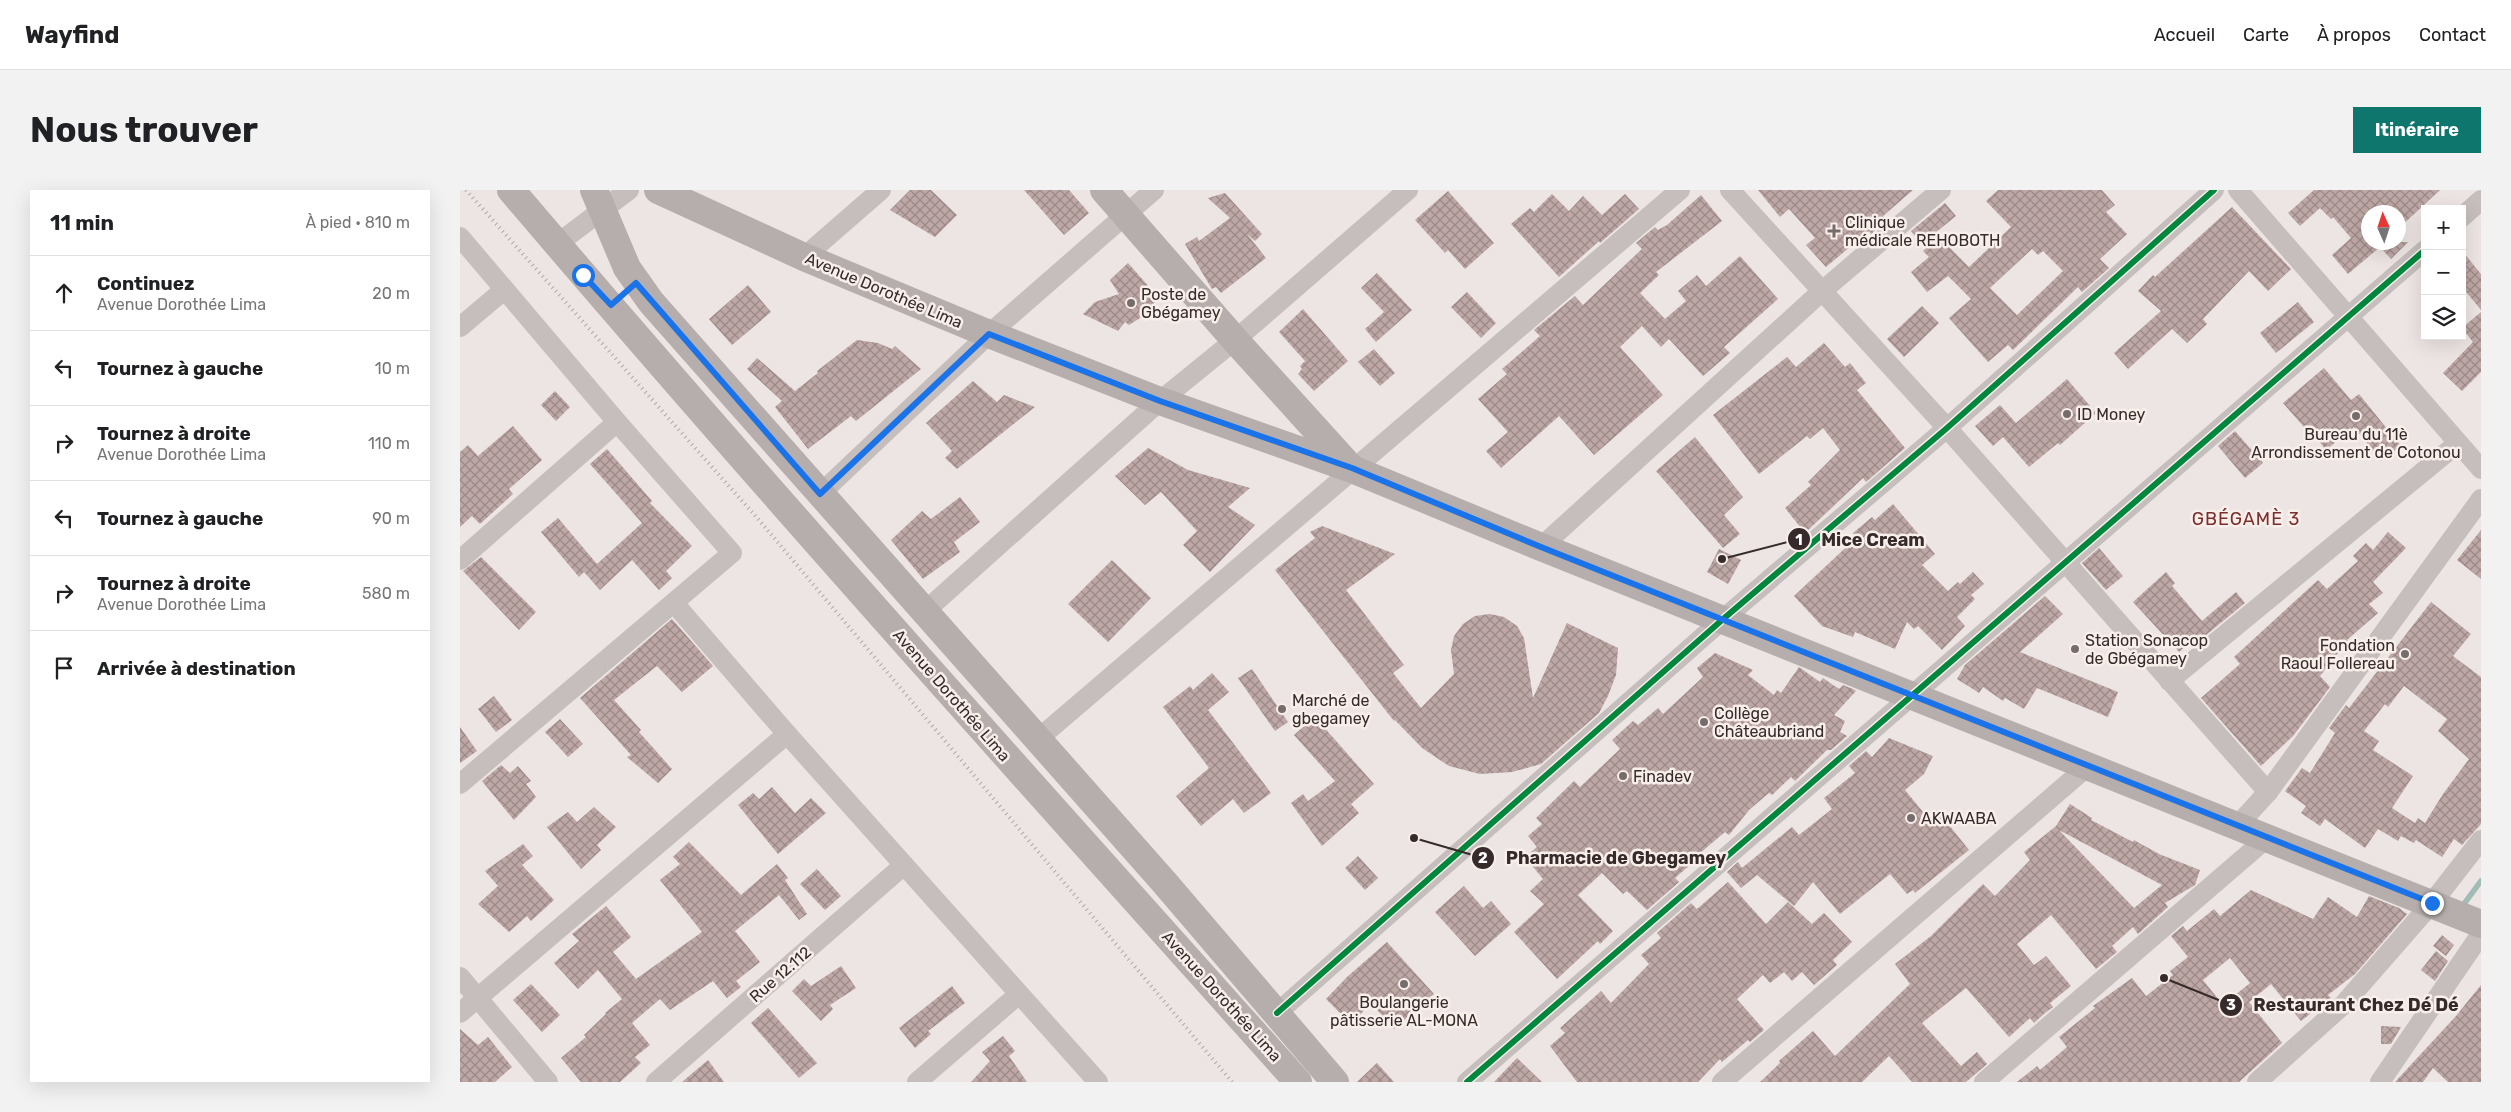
<!DOCTYPE html>
<html lang="fr">
<head>
<meta charset="utf-8">
<style>
  body { margin:0; font-family:Rubik,sans-serif; background:#f2f2f2; color:#202124 }
  .controls { position:absolute; right:15px; top:15px; display:grid; overflow:hidden; border-radius:0px; box-shadow:0 5px 20px #0002 }
  .controls button { width:45px; height:45px; display:grid; place-items:center; padding:0; border:0; border-bottom:1px solid #e0e0e0; background:#fff; color:#202124; font:25px sans-serif }
  .compass { position:absolute; left:1901px; top:15px; width:45px; height:45px; border-radius:50%; background:#fff; box-shadow:0 5px 20px #0002; rotate:357deg }
  .stop { position:absolute; width:15px; height:15px; margin:-11px; border:4px solid #1a73e8; border-radius:50%; background:#fff }
  .stop.end { background:#1a73e8; border-color:#fff; box-shadow:0 1px 5px #0008 }
  .list { margin:0; padding:0; list-style:none }
  h2 { display:flex; justify-content:space-between; align-items:center; height:65px; margin:0; padding:0 20px; font-size:21px }
  h2 small { font-size:16px; font-weight:400; color:#757577 }
  .list li { display:grid; grid-template-columns:32px 1fr auto; gap:15px; align-items:center; box-sizing:border-box; height:75px; padding:0 20px; border-top:1px solid #e0e0e0 }
  .list b { display:block; font-size:19px; white-space:nowrap }
  .list p { margin:0; font-size:16px; white-space:nowrap; color:#757577 }
  .list em { font-size:16px; font-style:normal; color:#757577 }
  .icon { flex:none; width:28px; height:28px; fill:none; stroke:currentColor; stroke-width:2; stroke-linecap:round; stroke-linejoin:round }
  .map { position:relative; flex:none; width:2021px; height:892px; overflow:hidden; border-radius:0px }
  header { display:flex; align-items:center; gap:30px; box-sizing:border-box; height:70px; padding:0 25px; background:#fff; border-bottom:1px solid #e0e0e0 }
  header strong { font-size:24px }
  nav { display:flex; gap:28px; margin-inline-start:auto; font-size:18px }
  .intro { display:flex; align-items:center; justify-content:space-between; box-sizing:border-box; height:120px; padding:0 30px }
  h1 { margin:0; font-size:35px }
  .button { padding:12px 22px; border-radius:0px; background:#0f766e; color:#fff; font-size:18px; font-weight:700 }
  main { display:flex; gap:30px; padding:0 30px }
  aside { flex:1; background:#fff; border-radius:0px; box-shadow:0 5px 20px #0002 }
  .map>svg:first-child { display:block }
  .lines { fill:none; stroke-linecap:round; stroke-linejoin:round }
  .stream { stroke:#a1bcb6; stroke-width:5.5 }
  .building { fill:url(#building-cross-hatch); fill-rule:evenodd }
  .street { stroke:#c5bebc; stroke-width:20 }
  .secondary { stroke:#b6aeac; stroke-width:28 }
  .rail { stroke:#ada8a6; stroke-width:4; stroke-dasharray:1 4; stroke-linecap:butt }
  .cycleway-casing { stroke:#f8efeb; stroke-width:9 }
  .cycleway { stroke:#00873e; stroke-width:6 }
  .route { stroke:#1a73e8; stroke-width:6 }
  .poi-dot { fill:#766c6b; stroke:#f8efeb; stroke-width:2 }
  .labels { text-anchor:middle; stroke-width:5; stroke-linejoin:round; paint-order:stroke }
  .poi-label { font-size:16px; fill:#362b2a; stroke:#f8efeb; text-anchor:start }
  .street-label { font-size:16px; fill:#362b2a; stroke:#f8efeb }
  .neighbourhood-label { font-size:18px; letter-spacing:1px; fill:#7c2e2c; stroke:#f8efeb }
  .leader { fill:none; stroke:#362b2a; stroke-width:2 }
  .callout-dot { fill:#362b2a; stroke:#f8efeb; stroke-width:2 }
  .mark-label { font-size:15px; text-anchor:middle; font-weight:bold; fill:#fff }
  .callout-label { font-size:18px; text-anchor:middle; font-weight:bold; fill:#362b2a; stroke:#f8efeb; stroke-width:5; stroke-linejoin:round; paint-order:stroke }
</style>
</head>
<body>
<header>
<strong>Wayfind</strong>
<nav><a>Accueil</a><a>Carte</a><a>À propos</a><a>Contact</a></nav>
</header>
<div class="intro"><h1>Nous trouver</h1><a class="button">Itinéraire</a></div>
<main>
<aside>
<h2>11 min<small>À pied · 810 m</small></h2>
<ul class="list">
<li><svg class="icon" aria-label="ahead" viewBox="0 0 24 24"><path d="M12 20V5M6 11l6-6 6 6"/></svg><div><b>Continuez</b><p>Avenue Dorothée Lima</p></div><em>20 m</em></li>
<li><svg class="icon" aria-label="left" viewBox="0 0 24 24"><path d="M17 20v-9H6M10 6l-5 5 5 5"/></svg><div><b>Tournez à gauche</b></div><em>10 m</em></li>
<li><svg class="icon" aria-label="right" viewBox="0 0 24 24"><path d="M7 20v-9h11M14 6l5 5-5 5"/></svg><div><b>Tournez à droite</b><p>Avenue Dorothée Lima</p></div><em>110 m</em></li>
<li><svg class="icon" aria-label="left" viewBox="0 0 24 24"><path d="M17 20v-9H6M10 6l-5 5 5 5"/></svg><div><b>Tournez à gauche</b></div><em>90 m</em></li>
<li><svg class="icon" aria-label="right" viewBox="0 0 24 24"><path d="M7 20v-9h11M14 6l5 5-5 5"/></svg><div><b>Tournez à droite</b><p>Avenue Dorothée Lima</p></div><em>580 m</em></li>
<li><svg class="icon" aria-label="arrive" viewBox="0 0 24 24"><path d="M6 21V4h12l-3 4 3 4H6"/></svg><div><b>Arrivée à destination</b></div></li>
</ul>
</aside>
<div class="map">
<svg width="2021" height="892" viewBox="0 0 2021 892">
  <defs>
    <pattern id="building-cross-hatch" width="8" height="8" patternUnits="userSpaceOnUse" patternTransform="scale(1.25)"><rect width="8" height="8" fill="#bea8a6"/><path d="M0 0l8 8M0 8l8-8" fill="none" stroke="#9b8987"/></pattern>
  </defs>
  <rect width="100%" height="100%" fill="#ece5e3"/>
  <g class="lines">
    <!-- stream -->
    <polyline class="stream" points="2001,718 2021,691"/>
  </g>
  <!-- building -->
  <g class="building">
    <polygon points="450,0 471,0 497,25 475,47 430,20"/>
    <polygon points="564,0 609,0 629,23 604,45"/>
    <polygon points="1298,0 1453,0 1423,26 1427,31 1411,44 1409,41 1366,77 1346,55 1355,48 1329,19 1320,27"/>
    <path d="M1538,0H1642L1655,15L1646,22L1667,44L1640,69L1649,78L1622,102L1618,97L1553,160L1548,155L1528,172L1489,128L1511,109L1488,86L1467,102L1451,82L1469,67L1463,61L1466,58L1451,41L1485,13L1496,26L1475,43L1509,77L1551,37L1526,11ZM1572,59L1578,65L1583,61L1603,81L1557,125L1530,98Z"/>
    <polygon points="1854,0 1980,0 1938,39 1938,22 1908,22 1908,52 1948,52 1931,69 1920,57 1888,84 1872,65 1891,48 1873,27 1871,29 1860,18 1840,36 1828,23"/>
    <polygon points="988,1 1034,53 1005,79 988,60 985,63 955,30"/>
    <polygon points="765,3 802,44 795,51 787,44 806,68 761,103 756,97 752,99 725,54 737,47 739,51 770,28 748,8"/>
    <polygon points="1092,4 1109,21 1123,6 1142,25 1165,4 1179,19 1140,53 1139,51 1099,87 1051,34 1070,18 1074,22"/>
    <polygon points="1241,5 1262,31 1196,82 1199,85 1180,103 1205,129 1226,111 1218,101 1237,85 1246,96 1280,66 1318,109 1264,157 1270,163 1243,186 1209,149 1201,157 1182,136 1160,157 1203,205 1134,265 1099,226 1041,278 1026,261 1048,242 1018,209 1047,184 1042,179 1080,146 1074,140 1115,106 1123,115 1182,59 1176,53 1195,37 1198,40 1207,35"/>
    <polygon points="1772,17 1831,79 1808,101 1789,81 1743,129 1747,134 1727,153 1712,139 1668,179 1654,163 1701,121 1678,101 1693,85 1695,87"/>
    <polygon points="2002,61 2021,84 2021,120 2002,97"/>
    <polygon points="668,73 699,108 680,128 669,135 665,132 658,141 623,124 635,112 659,104 650,90"/>
    <polygon points="917,83 952,120 916,152 905,139 924,122 901,98"/>
    <polygon points="288,95 311,122 272,155 249,129"/>
    <polygon points="1007,102 1036,133 1021,148 991,117"/>
    <polygon points="1838,112 1854,132 1816,163 1800,143"/>
    <polygon points="1462,116 1479,133 1444,167 1427,149"/>
    <polygon points="843,119 888,171 854,201 838,184 842,179 840,176 845,171 819,142"/>
    <polygon points="2021,122 2021,182 2002,201 1983,183 2013,152 2002,138"/>
    <polygon points="397,150 418,153 432,159 435,156 461,179 396,231 391,226 348,259 315,217 322,211 287,179 297,168 335,201 358,183 357,181"/>
    <polygon points="1364,153 1385,177 1390,173 1406,193 1397,200 1445,258 1406,292 1403,288 1345,343 1325,318 1351,295 1348,292 1380,260 1363,238 1350,249 1347,246 1299,284 1253,225 1327,167 1336,177"/>
    <polygon points="914,159 935,183 920,196 898,172"/>
    <polygon points="1864,178 1891,210 1899,204 1941,256 1921,271 1894,237 1866,260 1846,235 1844,237 1823,213"/>
    <polygon points="1607,189 1636,223 1600,255 1598,253 1569,277 1543,247 1533,256 1515,236 1540,215 1556,233"/>
    <polygon points="513,191 537,212 544,205 575,217 497,279 485,268 492,261 466,233"/>
    <polygon points="95,201 110,217 96,231 81,215"/>
    <polygon points="53,236 82,270 49,299 53,304 20,334 12,326 0,337 0,262 8,255 18,266"/>
    <polygon points="1775,241 1803,273 1785,288 1758,256"/>
    <polygon points="1235,247 1283,307 1264,325 1280,344 1263,358 1196,281"/>
    <polygon points="688,258 728,280 790,298 768,317 795,335 750,382 723,355 737,341 701,302 685,315 655,286"/>
    <polygon points="147,259 192,311 190,313 232,356 206,381 212,388 199,400 172,370 140,400 124,382 119,387 81,342 98,328 137,374 182,333 130,274"/>
    <polygon points="500,307 520,332 494,352 500,362 463,389 431,350 462,321 471,329"/>
    <polygon points="1433,314 1475,364 1462,375 1488,401 1498,392 1500,394 1513,382 1524,394 1511,405 1515,409 1497,427 1505,436 1482,460 1458,436 1454,439 1447,432 1435,459 1395,442 1393,447 1362,436 1334,406 1397,347 1393,343 1412,327 1415,330"/>
    <polygon points="862,336 935,364 886,400 944,475 933,483 961,518 994,484 991,460 994,446 1003,434 1015,426 1030,424 1044,427 1057,436 1064,448 1073,508 1107,433 1158,458 1156,485 1148,506 1139,523 1081,574 1052,582 1020,584 989,576 962,558 935,530 934,531 815,380 855,348 850,342"/>
    <polygon points="2021,340 2021,389 1997,370"/>
    <polygon points="1928,342 1946,358 1913,392 1923,403 1909,414 1918,423 1887,450 1890,453 1877,464 1860,486 1870,497 1849,525 1833,546 1801,576 1741,508 1780,474 1774,467 1858,390 1867,399 1898,371 1893,366 1906,353 1913,360"/>
    <polygon points="1639,358 1663,386 1646,400 1622,373"/>
    <polygon points="1259,359 1281,370 1268,394 1247,382"/>
    <polygon points="21,367 76,422 59,440 3,381"/>
    <polygon points="652,370 691,408 648,452 608,414"/>
    <polygon points="1706,382 1715,393 1712,396 1742,431 1776,402 1785,413 1740,450 1737,446 1719,462 1673,412"/>
    <polygon points="1585,406 1603,424 1560,462 1658,502 1648,527 1577,498 1564,519 1545,508 1543,511 1523,497 1519,503 1497,489 1505,475"/>
    <path d="M1971,412L2011,444L1993,466L2021,487V634L2002,655L1994,649L1982,667L1956,650L1954,653L1941,646L1938,651L1918,639L1905,658L1865,629L1860,636L1841,623L1846,616L1825,601L1842,578L1850,583L1875,543L1869,538L1886,515L1889,518ZM1944,496L1987,529L1978,541L2009,569L1983,604L1965,633L1958,628L1955,633L1932,618L1953,586L1913,560L1919,551L1904,541L1925,514L1928,517Z"/>
    <polygon points="212,429 253,476 222,502 197,476 154,510 181,540 179,542 212,579 198,593 167,567 171,565 120,508"/>
    <polygon points="1255,463 1293,480 1288,485 1314,505 1317,500 1321,503 1339,477 1360,492 1363,488 1379,499 1383,495 1393,499 1396,501 1374,525 1385,531 1380,542 1387,546 1371,560 1367,560 1335,591 1331,587 1312,605 1309,603 1289,620 1269,645 1265,642 1246,658 1236,667 1237,669 1215,688 1219,692 1187,720 1167,701 1163,704 1142,683 1118,705 1153,741 1140,754 1138,751 1097,789 1054,742 1084,714 1070,701 1083,689 1065,667 1077,657 1068,646 1082,634 1076,628 1114,591 1120,597 1160,559 1152,550 1173,531 1178,535 1198,518 1203,524 1243,487 1237,478"/>
    <polygon points="792,479 828,532 815,541 778,488"/>
    <polygon points="752,483 769,502 748,520 811,603 784,623 773,609 741,636 716,606 749,578 703,517 730,496 733,500"/>
    <polygon points="34,506 52,530 36,542 18,519"/>
    <polygon points="855,527 914,594 891,614 899,623 862,656 831,613 843,604 848,611 875,591 834,545"/>
    <polygon points="100,529 123,554 108,567 85,542"/>
    <polygon points="0,537 17,561 0,573"/>
    <polygon points="1429,548 1473,566 1464,584 1445,600 1468,628 1477,620 1509,660 1455,703 1453,700 1447,704 1430,684 1380,724 1353,692 1334,716 1297,685 1281,698 1267,682 1278,672 1282,678 1332,637 1339,645 1372,619 1364,608 1395,583 1389,576 1406,561 1412,567"/>
    <polygon points="41,575 50,583 58,576 71,591 66,594 76,607 54,630 22,591"/>
    <polygon points="312,597 335,623 351,608 366,623 318,664 278,615 293,603 299,609"/>
    <path d="M1610,614L1632,628L1631,630L1673,652L1674,650L1699,664L1740,680L1735,695L1705,713L1708,717L1678,744L1673,737L1652,756L1657,762L1636,779L1591,725L1557,754L1574,775L1586,766L1611,796L1590,813L1593,817L1585,823L1574,833L1570,828L1549,847L1506,798L1462,833L1501,876L1517,862L1527,874L1506,892H1452L1429,866L1402,892H1300L1320,873L1319,871L1353,841L1375,866L1450,794L1435,774L1471,746L1523,694L1535,706L1570,670L1564,662L1596,636ZM1599,640L1702,695L1674,718Z"/>
    <polygon points="134,617 156,637 137,655 141,660 121,679 87,637 108,622 117,632"/>
    <polygon points="229,652 281,705 317,674 328,688 325,690 347,724 339,730 319,705 275,741 300,772 276,791 281,797 267,808 253,791 210,820 200,809 172,833 190,855 175,867 181,873 160,892 121,892 101,868 126,847 124,845 146,824 145,823 162,809 138,780 118,799 94,773 119,751 112,744 146,716 171,747 153,762 176,789 242,742 200,690 220,674 213,667"/>
    <polygon points="63,654 73,666 62,675 94,710 71,731 67,726 49,742 18,714 38,696 25,681"/>
    <polygon points="898,666 918,688 905,700 885,678"/>
    <polygon points="357,679 381,706 365,720 340,694"/>
    <polygon points="1268,692 1306,734 1328,712 1352,734 1364,723 1392,752 1373,770 1377,775 1354,795 1342,782 1332,791 1324,782 1310,793 1303,785 1277,809 1304,840 1290,852 1288,850 1262,872 1260,869 1238,892 1117,892 1090,856 1105,843 1100,838 1141,801 1151,813 1189,774 1181,765 1201,748 1197,743 1231,713 1237,719"/>
    <polygon points="1004,696 1023,718 1031,711 1051,734 1015,766 975,722"/>
    <path d="M1791,700L1853,729L1868,707L1897,727L1909,706L1939,718L1947,724L1895,784L1868,805L1871,808L1841,831L1811,794L1789,812L1822,853L1779,892H1557L1577,876L1580,880L1607,857L1599,847L1635,818L1633,816L1672,788L1686,806L1713,785L1710,781L1728,767L1711,746L1723,736L1727,741L1754,719L1760,726ZM1770,768L1790,793L1763,815L1743,790Z"/>
    <polygon points="1982,745 1994,755 1986,766 1973,756"/>
    <polygon points="927,752 974,804 934,839 911,813 891,834 866,809 887,787"/>
    <polygon points="1976,761 1988,771 1975,791 1961,780"/>
    <polygon points="381,776 396,798 370,815 373,819 361,831 332,801 344,789 351,796"/>
    <polygon points="71,794 100,825 82,842 53,810"/>
    <polygon points="2021,795 2021,892 1988,892 1973,878 1963,892 1935,892 1996,826"/>
    <polygon points="492,796 505,813 468,841 471,844 455,858 439,838"/>
    <polygon points="308,818 357,873 339,888 291,833"/>
    <polygon points="1921,836 1941,837 1931,854 1921,854"/>
    <polygon points="0,839 18,855 28,847 52,877 35,892 0,892"/>
    <polygon points="543,846 555,861 549,866 567,892 511,892 530,871 522,862"/>
    <polygon points="1057,868 1082,892 1034,892"/>
    <polygon points="248,870 264,892 222,892"/>
    <polygon points="917,873 934,892 897,892"/>
  </g>
  <g class="lines">
    <!-- street -->
    <g class="street">
      <polyline points="1270,0 1487,238 1808,602"/>
      <polyline points="1778,0 2021,279"/>
      <polyline points="2002,27 2021,10"/>
      <polyline points="0,47 157,232 272,363 0,594"/>
      <polyline points="97,54 169,0"/>
      <polyline points="344,67 421,0"/>
      <polyline points="0,137 44,100"/>
      <polyline points="360,304 529,144 694,0"/>
      <polyline points="1081,357 1361,102 1481,0"/>
      <polyline points="0,370 157,232"/>
      <polyline points="214,413 327,544 638,892"/>
      <polyline points="464,422 700,211 775,150 948,0"/>
      <polyline points="1709,491 1998,253"/>
      <polyline points="578,549 1220,0"/>
      <polyline points="1777,636 1808,602 2021,309"/>
      <polyline points="0,787 88,892"/>
      <polyline points="0,823 327,544"/>
      <polyline points="817,823 1262,430 1487,238 1754,0"/>
      <polyline points="196,892 444,675"/>
      <polyline points="457,892 559,804"/>
      <polyline points="1007,892 1965,60"/>
      <polyline points="1262,892 1628,576"/>
      <polyline points="1524,892 1807,648"/>
      <polyline points="1797,892 1883,815 1972,713 2021,650"/>
      <polyline points="1920,892 2021,744"/>
    </g>
    <!-- secondary -->
    <g class="secondary">
      <path d="M51,0C308,302 574,597 838,892"/>
      <polyline points="134,0 167,78 191,112 704,692 875,892"/>
      <polyline points="198,0 344,67 529,144 700,211 892,279 1081,357 2021,734"/>
      <polyline points="644,0 775,150 889,276"/>
    </g>
    <!-- rail -->
    <polyline class="rail" points="6,0 299,330 772,892"/>
    <!-- cycleway casing -->
    <g class="cycleway-casing">
      <g id="cycleway">
        <polyline points="817,823 1262,430 1487,238 1754,0"/>
        <polyline points="1007,892 1965,60"/>
      </g>
    </g>
    <!-- cycleway -->
    <use href="#cycleway" class="cycleway"/>
  </g>
  <g class="lines">
    <!-- route -->
    <polyline class="route" points="123,85 151,115 176,93 360,304 529,144 700,211 892,278 1081,357 1972,713"/>
  </g>
  <!-- markers -->
  <g class="poi-dot">
    <path d="M1371.5 33.5h5v5h5v5h-5v5h-5v-5h-5v-5h5z"/>
    <circle cx="671" cy="113" r="5"/>
    <circle cx="1607" cy="224" r="5"/>
    <circle cx="1896" cy="226" r="5"/>
    <circle cx="1615" cy="459" r="5"/>
    <circle cx="1945" cy="464" r="5"/>
    <circle cx="822" cy="519" r="5"/>
    <circle cx="1244" cy="532" r="5"/>
    <circle cx="1163" cy="586" r="5"/>
    <circle cx="1451" cy="628" r="5"/>
    <circle cx="944" cy="794" r="5"/>
  </g>
  <g class="labels">
    <!-- poi labels -->
    <g class="poi-label">
      <text x="1385" y="38">Clinique<tspan x="1385" dy="18">médicale REHOBOTH</tspan></text>
      <text x="681" y="110">Poste de<tspan x="681" dy="18">Gbégamey</tspan></text>
      <text x="1617" y="230">ID Money</text>
      <text x="1896" y="250" text-anchor="middle">Bureau du 11è<tspan x="1896" dy="18">Arrondissement de Cotonou</tspan></text>
      <text x="1625" y="456">Station Sonacop<tspan x="1625" dy="18">de Gbégamey</tspan></text>
      <text x="1935" y="461" text-anchor="end">Fondation<tspan x="1935" dy="18">Raoul Follereau</tspan></text>
      <text x="832" y="516">Marché de<tspan x="832" dy="18">gbegamey</tspan></text>
      <text x="1254" y="529">Collège<tspan x="1254" dy="18">Châteaubriand</tspan></text>
      <text x="1173" y="592">Finadev</text>
      <text x="1461" y="634">AKWAABA</text>
      <text x="944" y="818" text-anchor="middle">Boulangerie<tspan x="944" dy="18">pâtisserie AL-MONA</tspan></text>
    </g>
    <!-- street labels -->
    <g class="street-label">
      <text transform="translate(424 100) rotate(23)" y="6">Avenue Dorothée Lima</text>
      <text transform="translate(492 505) rotate(49)" y="6">Avenue Dorothée Lima</text>
      <text transform="translate(320 784) rotate(-41)" y="6">Rue 12.112</text>
      <text transform="translate(762 806) rotate(48)" y="6">Avenue Dorothée Lima</text>
    </g>
    <!-- neighbourhood labels -->
    <g class="neighbourhood-label">
      <text x="1786" y="335">GBÉGAMÈ 3</text>
    </g>
  </g>
  <!-- callouts -->
  <path class="leader" d="M1262 369L1339 349M954 648L1023 668M1704 788L1771 815"/>
  <g class="callout-dot">
    <circle cx="1262" cy="369" r="5"/>
    <circle cx="954" cy="648" r="5"/>
    <circle cx="1704" cy="788" r="5"/>
    <circle cx="1339" cy="349" r="12"/>
    <circle cx="1023" cy="668" r="12"/>
    <circle cx="1771" cy="815" r="12"/>
  </g>
  <g class="mark-label">
    <text x="1339" y="355">1</text>
    <text x="1023" y="673">2</text>
    <text x="1771" y="820">3</text>
  </g>
  <g class="callout-label">
    <text x="1413" y="356">Mice Cream</text>
    <text x="1156" y="674">Pharmacie de Gbegamey</text>
    <text x="1896" y="821">Restaurant Chez Dé Dé</text>
  </g>
</svg>
<div class="controls">
<button>+</button>
<button>−</button>
<button><svg class="icon" aria-label="layers" viewBox="0 0 24 24"><path d="M12 4l9 5-9 5-9-5zM3 14l9 5 9-5"/></svg></button>
</div>
<svg class="compass" viewBox="-18 -18 36 36"><path d="M0-13l5 13h-10z" fill="#e53935"/><path d="M0 13l5-13h-10z" fill="#757577"/></svg>
<div class="stop" style="left:123px;top:85px"></div>
<div class="stop end" style="left:1972px;top:713px"></div>
</div>
</main>
</body>
</html>
